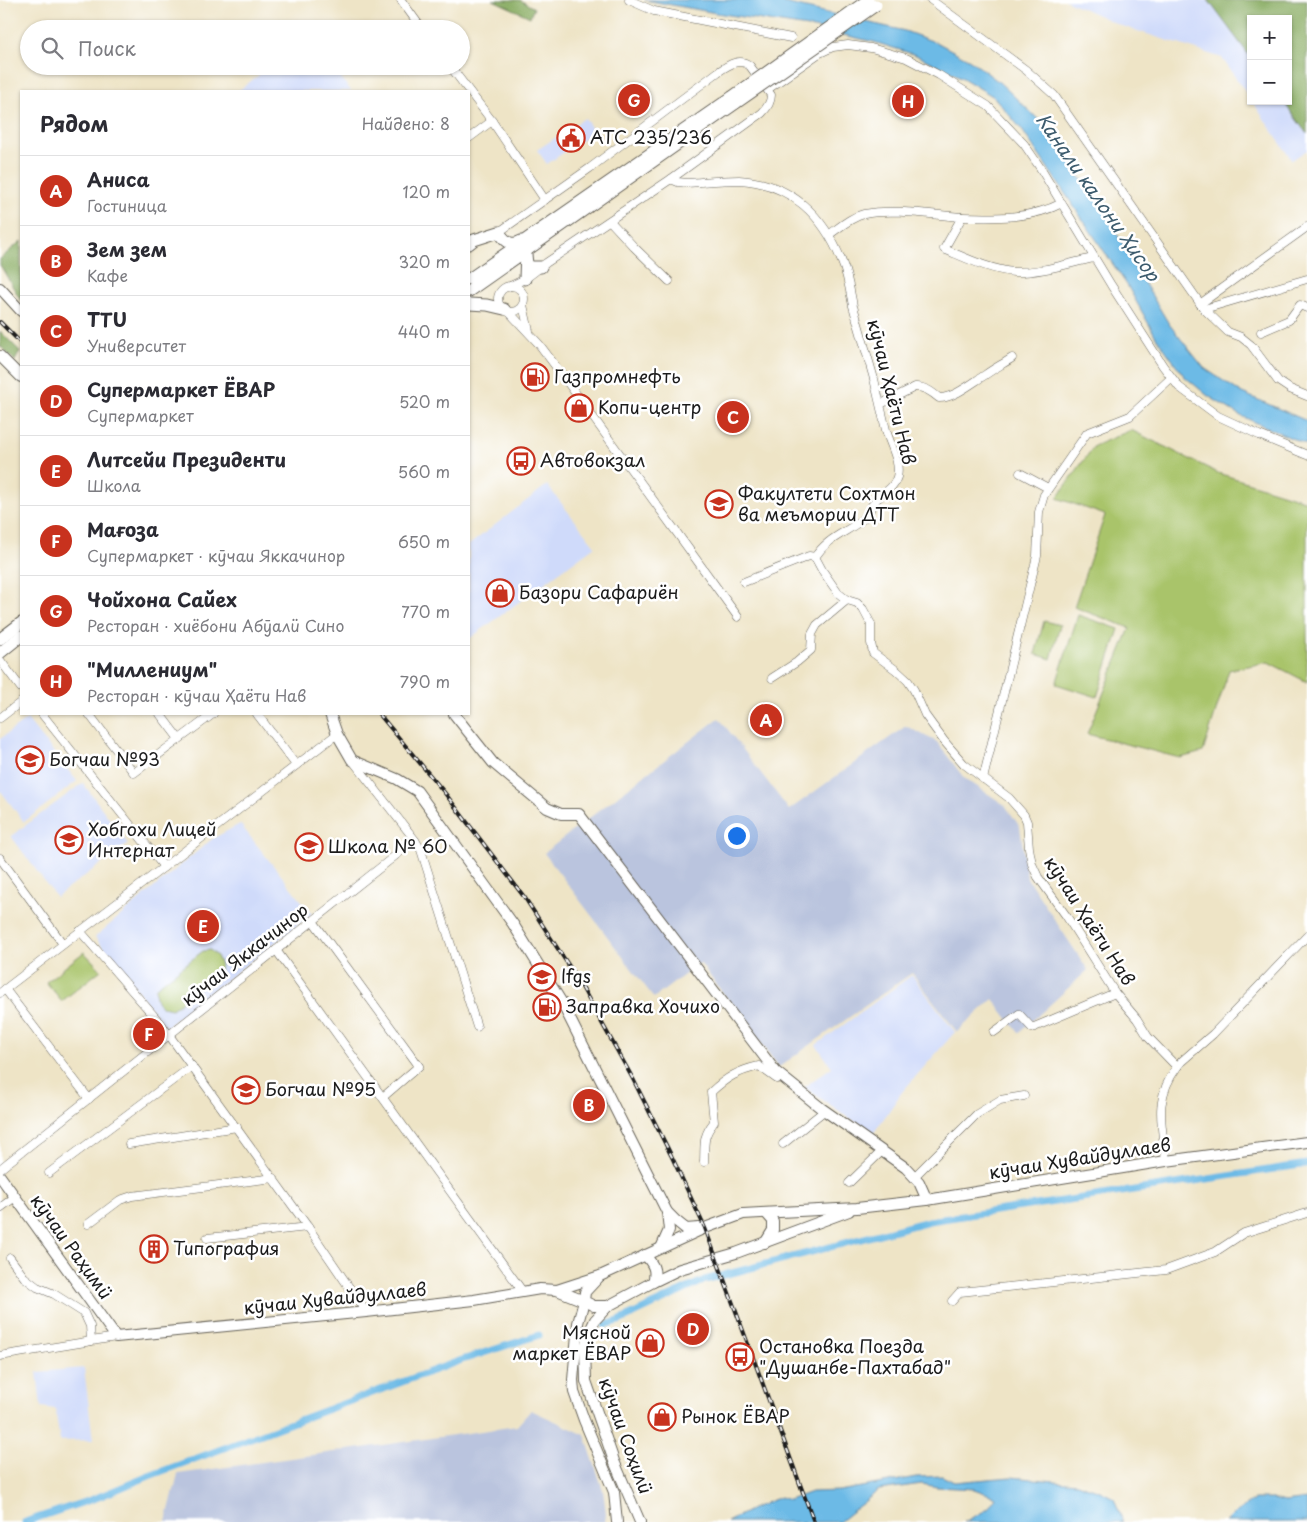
<!DOCTYPE html>
<html lang="ru">
<head>
<meta charset="utf-8">
<style>
  body { margin:0; font-family:"Playpen Sans",sans-serif; background:#f7f7f7; color:#2b2b33 }
  .controls { position:absolute; right:15px; top:15px; display:grid; overflow:hidden; border-radius:0px; box-shadow:0 1px 4px #0004 }
  .controls button { width:45px; height:45px; display:grid; place-items:center; padding:0; border:0; border-bottom:1px solid #e1e1e2; background:#fff; color:#2b2b33; font:25px sans-serif }
  .you { position:absolute; left:736px; top:835px; width:18px; height:18px; margin:-12px; border:4px solid #fff; border-radius:50%; background:#1a73e8; box-shadow:0 0 0 8px #1a73e833 }
  .badge { display:grid; place-items:center; width:32px; height:32px; border-radius:50%; background:#c8321e; color:#fff; font-size:16px; font-weight:700 }
  .pin { position:absolute; translate:-50% -50%; border:2px solid #fff; box-shadow:0 1px 5px #0006 }
  .list { margin:0; padding:0; list-style:none }
  h2 { display:flex; justify-content:space-between; align-items:center; height:65px; margin:0; padding:0 20px; font-size:21px }
  h2 small { font-size:16px; font-weight:400; color:#7c7c81 }
  .list li { display:grid; grid-template-columns:32px 1fr auto; gap:15px; align-items:center; box-sizing:border-box; height:70px; padding:0 20px; border-top:1px solid #e1e1e2 }
  .list b { display:block; font-size:19px; white-space:nowrap }
  .list p { margin:0; font-size:16px; white-space:nowrap; color:#7c7c81 }
  .list em { font-size:16px; font-style:normal; color:#7c7c81 }
  .icon { flex:none; width:28px; height:28px; fill:none; stroke:currentColor; stroke-width:2; stroke-linecap:round; stroke-linejoin:round }
  .map { position:relative; flex:none; width:1307px; height:1522px; overflow:hidden }
  .search { position:absolute; background:#fff; box-shadow:0 1px 4px #0004; left:20px; top:20px; width:450px; height:55px; display:flex; align-items:center; gap:12px; box-sizing:border-box; padding:0 18px; border-radius:28px; color:#7c7c81; font-size:19px }
  .panel { position:absolute; background:#fff; box-shadow:0 1px 4px #0004; left:20px; top:90px; width:450px; height:625px; border-radius:0px }
  .map>svg:first-child { display:block }
  .built { fill:#cfdafa }
  .industrial { fill:#bac4de }
  .green { fill:#a9c46b; stroke:#627044 }
  .forest { fill:#86aa5f; stroke:#51633e }
  .water { fill:#6cbae6; stroke:#446b81 }
  .lines { fill:none; stroke-linecap:round; stroke-linejoin:round }
  .canal { stroke:#6cbae6; stroke-width:7 }
  .minor-casing { stroke:#666258; stroke-width:9 }
  .tertiary-casing { stroke:#666258; stroke-width:12 }
  .secondary-casing { stroke:#666258; stroke-width:13 }
  .minor { stroke:#fff; stroke-width:8 }
  .tertiary { stroke:#fff; stroke-width:10 }
  .secondary { stroke:#fff; stroke-width:11 }
  .rail-casing { stroke:#1c1c1c; stroke-width:4 }
  .rail { stroke:#fff; stroke-width:2; stroke-dasharray:5.5; stroke-linecap:butt }
  .secondary-bridge-casing { stroke:#666258; stroke-width:13; stroke-linecap:butt }
  .secondary-bridge { stroke:#fff; stroke-width:11 }
  .labels { text-anchor:middle; stroke-width:5; stroke-linejoin:round; paint-order:stroke }
  .poi-label { font-size:18px; fill:#1c1c1c; stroke:#fff; text-anchor:start }
  .street-label { font-size:18px; fill:#1c1c1c; stroke:#fff }
  .water-label { font-size:19px; font-style:italic; fill:#3c5b6d; stroke:#fff }
</style>
</head>
<body>
<div class="map">
<svg width="1307" height="1522" viewBox="0 0 1307 1522">
  <rect width="100%" height="100%" fill="#fff"/>
  <filter id="ink" filterUnits="userSpaceOnUse"><feTurbulence type="fractalNoise" baseFrequency=".02" numOctaves="2"/><feDisplacementMap in="SourceGraphic" scale="10" xChannelSelector="R" yChannelSelector="G"/><feConvolveMatrix kernelMatrix="1 2 1 2 8 2 1 2 1" color-interpolation-filters="sRGB"/></filter>
  <filter id="wash" filterUnits="userSpaceOnUse"><feTurbulence type="fractalNoise" baseFrequency=".0096" numOctaves="4" result="noise"/><feDisplacementMap in="SourceGraphic" scale="20" xChannelSelector="R" yChannelSelector="G"/><feGaussianBlur stdDeviation="1.12" result="paint"/><feColorMatrix in="noise" values="0 0 0 0 0 0 0 0 0 0 0 0 0 0 0 0 0 1.4 0 .05"/><feComposite in="paint" operator="in"/></filter>
  <g filter="url(#wash)">
    <rect width="100%" height="100%" fill="#eee4c6"/>
    <!-- built -->
    <g class="built">
      <polygon points="1065,0 1307,0 1307,150 1292,160 1252,101 1288,101 1288,19 1251,19 1251,100 1222,58 1122,26"/>
      <polygon points="271,66 332,66 351,91 238,91"/>
      <polygon points="585,118 594,132 547,164 537,150"/>
      <polygon points="547,485 595,546 469,639 469,545"/>
      <polygon points="27,719 77,781 24,822 0,790 0,739"/>
      <polygon points="83,783 128,844 56,897 11,836"/>
      <polygon points="240,824 312,914 166,1027 95,937 212,839"/>
      <polygon points="912,975 955,1032 902,1092 873,1134 804,1087 832,1067 816,1045"/>
      <polygon points="84,1368 93,1440 60,1441 55,1409 41,1407 37,1372"/>
    </g>
    <!-- industrial -->
    <g class="industrial">
      <polygon points="719,718 789,810 906,726 937,742 964,778 1005,805 1020,827 1027,878 1088,970 1019,1033 993,999 957,1032 912,973 779,1067 700,963 654,998 544,853"/>
      <polygon points="531,1410 585,1435 603,1490 606,1514 605,1522 166,1522 178,1474 517,1426"/>
    </g>
    <!-- green -->
    <g class="green">
      <polygon points="1131,430 1218,473 1307,501 1307,682 1268,662 1229,670 1203,752 1180,758 1087,734 1130,628 1074,607 1105,515 1057,498 1094,446"/>
      <polygon points="1078,615 1119,629 1097,697 1056,684"/>
      <polygon points="1044,621 1060,625 1051,659 1035,654"/>
      <path d="M210,950L217,956L221,965L218,973L172,1009C158,1007 154,1001 156,987L203,951Z"/>
      <polygon points="84,952 101,970 62,1001 46,982"/>
    </g>
    <!-- forest -->
    <g class="forest">
      <polygon points="493,0 520,0 534,8 530,17"/>
      <polygon points="1208,0 1307,0 1307,134 1283,101 1288,101 1288,19 1251,19 1251,58"/>
      <polygon points="21,241 21,301 0,265 0,259"/>
      <polygon points="0,331 20,351 15,361 0,346"/>
    </g>
    <!-- water -->
    <g class="water">
      <polygon points="645,0 772,0 905,31 940,44 970,60 999,82 1037,118 1106,213 1136,269 1169,324 1204,368 1240,392 1307,421 1307,445 1241,416 1208,396 1184,376 1156,337 1127,285 1022,130 994,97 961,77 916,55 874,42 814,28 716,13"/>
      <polygon points="942,1476 954,1482 1011,1477 1077,1483 1100,1491 1114,1498 1123,1522 964,1522 988,1509 996,1497 974,1489 937,1487 922,1484 879,1490 839,1522 727,1522 756,1507 780,1497 789,1500 811,1492 839,1491 916,1477"/>
      <polygon points="1255,1499 1273,1499 1285,1502 1307,1499 1307,1522 1226,1522 1236,1512"/>
    </g>
    <g class="lines">
      <!-- canal -->
      <g class="canal">
        <polyline points="605,1325 619,1321 705,1280 929,1221 1307,1164"/>
        <polyline points="25,1522 96,1498 149,1476 326,1410 462,1360 539,1335"/>
      </g>
    </g>
  </g>
  <g filter="url(#ink)">
    <g class="lines">
      <!-- minor casing -->
      <g class="minor-casing">
        <g id="minor">
          <polyline points="401,0 422,29"/>
          <polyline points="629,0 654,11 791,38"/>
          <polyline points="931,0 1026,70 1054,95 1204,309 1228,332 1241,337 1251,345 1278,381 1290,389 1307,396"/>
          <polyline points="450,66 492,121 545,200"/>
          <polyline points="768,89 818,54 833,47 848,45 871,48 906,58 939,75 988,106 1024,144 1039,166 1111,285 1163,366 1179,387 1218,416 1259,435 1307,455"/>
          <polyline points="469,138 492,121"/>
          <path d="M962,217C995,218 1032,219 1062,203"/>
          <polyline points="610,221 634,247 669,281"/>
          <path d="M499,232L590,168L718,72C728,65 740,57 750,66L771,95C771,103 767,108 762,113L671,179"/>
          <path d="M830,234C840,227 851,217 864,214C891,208 934,215 962,217L944,249C966,258 990,270 1014,272C1040,273 1069,263 1094,258"/>
          <circle cx="511" cy="299" r="13"/>
          <path d="M508,287L525,279L546,263L671,179L678,182L687,183C704,182 722,180 739,180C791,183 824,216 842,262C848,276 850,291 853,306C860,330 867,354 874,379C878,396 882,413 886,430C890,445 901,462 897,477C894,488 884,492 877,499C871,504 870,513 864,518C847,533 828,537 815,557L822,570L838,593L847,600L857,603L863,609L871,624V643L873,653L896,670L908,681L914,690L925,715L944,741L964,764L1009,798L1024,815L1027,822L1029,848L1032,864L1038,877L1067,917L1115,993L1137,1019L1148,1037L1177,1067C1153,1099 1162,1125 1166,1161"/>
          <polyline points="1200,304 1307,227"/>
          <polyline points="523,305 529,331"/>
          <polyline points="1204,309 1307,279"/>
          <polyline points="508,311 539,344 566,380 738,617"/>
          <polyline points="1261,332 1289,320 1300,305 1307,308"/>
          <path d="M881,404L915,387C924,386 932,392 939,398C954,398 972,383 985,375C993,369 1003,364 1012,358"/>
          <polyline points="1020,473 1048,488"/>
          <polyline points="744,582 809,556 815,557"/>
          <polyline points="0,660 21,688"/>
          <polyline points="772,678 797,662 811,650 812,634 817,625 847,600"/>
          <polyline points="42,714 164,867"/>
          <polyline points="89,714 134,773 213,714"/>
          <polyline points="160,714 179,739"/>
          <polyline points="257,714 296,765"/>
          <polyline points="0,718 21,702"/>
          <polyline points="353,761 415,840 421,850 477,1027"/>
          <polyline points="983,779 1037,556 1039,512 1044,495 1087,433 1130,416 1171,378"/>
          <polyline points="0,858 63,944"/>
          <polyline points="313,921 419,1066 383,1097"/>
          <polyline points="80,931 161,1024 308,1227 366,1312"/>
          <polyline points="276,950 523,1292"/>
          <polyline points="5,989 89,1099"/>
          <polyline points="0,993 337,734"/>
          <polyline points="994,1032 1019,1014 1032,1028 1115,993"/>
          <polyline points="1177,1067 1182,1061 1213,1034 1307,936"/>
          <polyline points="129,1144 237,1127"/>
          <polyline points="783,1144 824,1111"/>
          <path d="M704,1162C705,1144 702,1137 714,1122L711,1092C727,1077 738,1071 759,1066L777,1079L782,1077"/>
          <polyline points="0,1169 415,840"/>
          <polyline points="49,1173 192,1066"/>
          <polyline points="914,1177 977,1114 1000,1100 1024,1096"/>
          <polyline points="849,1183 882,1151"/>
          <polyline points="0,1208 15,1197"/>
          <polyline points="88,1224 120,1200 132,1196 274,1178"/>
          <polyline points="207,1238 308,1227"/>
          <polyline points="10,1258 24,1277 37,1287 54,1294 84,1313 90,1326 91,1341"/>
          <polyline points="952,1301 960,1292 1166,1270 1215,1252 1244,1233 1307,1213"/>
          <polyline points="0,1356 116,1337"/>
        </g>
      </g>
      <!-- tertiary casing -->
      <g class="tertiary-casing">
        <g id="tertiary">
          <polyline points="0,288 21,311"/>
          <polyline points="0,356 21,377"/>
          <polyline points="330,714 337,734 352,760 397,779 417,791 513,924 562,1003 667,1212 676,1221 686,1229 699,1228"/>
          <polyline points="454,714 493,763 547,808 561,814 579,814 776,1072 821,1108 906,1168 919,1182 927,1200"/>
          <polyline points="0,1176 116,1337 366,1312 474,1300 540,1289 557,1290 584,1301 578,1323 573,1380 574,1392 584,1420 614,1492 617,1522"/>
          <polyline points="765,1243 773,1230 773,1221 766,1213"/>
          <polyline points="661,1248 669,1230 667,1212"/>
          <path d="M645,1255C653,1264 657,1270 653,1282"/>
          <polyline points="598,1278 585,1292 584,1301 594,1306 608,1306 653,1282 680,1269 736,1253 849,1211"/>
          <polyline points="557,1290 600,1276 705,1228 743,1214 857,1208 927,1200 1166,1161 1307,1142"/>
          <polyline points="608,1306 595,1320 588,1335 585,1348 586,1381 614,1461 640,1522"/>
        </g>
      </g>
      <!-- secondary casing -->
      <g class="secondary-casing">
        <g id="secondary">
          <path d="M469,244L474,240L499,232C505,241 511,247 521,241"/>
          <polyline points="526,256 527,263 530,267 541,267"/>
          <polyline points="469,279 732,97"/>
          <polyline points="525,279 526,250"/>
          <polyline points="469,291 736,103"/>
          <polyline points="469,304 487,305 504,309"/>
          <polyline points="0,639 21,623"/>
          <polyline points="0,653 21,636"/>
        </g>
      </g>
      <!-- minor -->
      <use href="#minor" class="minor"/>
      <!-- tertiary -->
      <use href="#tertiary" class="tertiary"/>
      <!-- secondary -->
      <use href="#secondary" class="secondary"/>
      <!-- rail casing -->
      <g class="rail-casing">
        <g id="rail">
          <polyline points="0,322 21,343"/>
          <polyline points="379,714 444,792 525,898 578,980 633,1079 671,1155 705,1228 814,1522"/>
        </g>
      </g>
      <!-- rail -->
      <use href="#rail" class="rail"/>
      <!-- secondary-bridge casing -->
      <g class="secondary-bridge-casing">
        <g id="secondary-bridge">
          <polyline points="732,97 868,0"/>
          <polyline points="736,103 876,5"/>
        </g>
      </g>
      <!-- secondary-bridge -->
      <use href="#secondary-bridge" class="secondary-bridge"/>
    </g>
  </g>
  <!-- icons -->
  <defs>
    <g id="civic-ring" transform="scale(1.4375)"><circle r="9.5" fill="#fff" stroke="#c8321e" stroke-width="1.5"/><path d="M-.6-6.5H3V-4.5H.6V-3L4-1V1h2V6H-6V1h2V-1L-.6-3ZM-1.2 2.5V6h2.4V2.5Z" fill="#c8321e"/></g>
    <g id="fuel-ring" transform="scale(1.4375)"><circle r="9.5" fill="#fff" stroke="#c8321e" stroke-width="1.5"/><path d="M-5.5-6h7V0h2V4h1.3V-2.5L3-4.5l.8-.8L6-3V5H2.5V1h-1V6h-7ZM-4.2-4.7v3.2H.2V-4.7Z" fill="#c8321e"/></g>
    <g id="shop-ring" transform="scale(1.4375)"><circle r="9.5" fill="#fff" stroke="#c8321e" stroke-width="1.5"/><path d="M-5-2.5h2.3a2.7 3.5 0 0 1 5.4 0H5L5.5 6h-11ZM-1.5-2.5h3a1.5 2.3 0 0 0-3 0Z" fill="#c8321e"/></g>
    <g id="bus-ring" transform="scale(1.4375)"><circle r="9.5" fill="#fff" stroke="#c8321e" stroke-width="1.5"/><path d="M-5-6H5V4H4V6H2V4H-2V6H-4V4H-5ZM-3.5-4V0h7V-4ZM-3.5 1.2v1.5H-2V1.2ZM2 1.2v1.5H3.5V1.2Z" fill="#c8321e"/></g>
    <g id="university-ring" transform="scale(1.4375)"><circle r="9.5" fill="#fff" stroke="#c8321e" stroke-width="1.5"/><path d="M0-5L7-2L0 1L-7-2ZM-4 1L0 2.5L4 1V4Q0 6-4 4Z" fill="#c8321e"/></g>
    <g id="school-ring" transform="scale(1.4375)"><circle r="9.5" fill="#fff" stroke="#c8321e" stroke-width="1.5"/><path d="M0-5L7-2L0 1L-7-2ZM-4 1L0 2.5L4 1V4Q0 6-4 4Z" fill="#c8321e"/></g>
    <g id="building-ring" transform="scale(1.4375)"><circle r="9.5" fill="#fff" stroke="#c8321e" stroke-width="1.5"/><path d="M-4-6H4V6H1V3H-1V6H-4ZM-2.5-4.3h1.7v1.8h-1.7ZM.8-4.3h1.7v1.8H.8ZM-2.5-1h1.7V.8h-1.7ZM.8-1h1.7V.8H.8Z" fill="#c8321e"/></g>
  </defs>
  <g fill-rule="evenodd">
    <use href="#civic-ring" x="571" y="138"/>
    <use href="#fuel-ring" x="535" y="377"/>
    <use href="#shop-ring" x="579" y="408"/>
    <use href="#bus-ring" x="521" y="461"/>
    <use href="#university-ring" x="719" y="504"/>
    <use href="#shop-ring" x="500" y="593"/>
    <use href="#school-ring" x="30" y="760"/>
    <use href="#school-ring" x="69" y="840"/>
    <use href="#school-ring" x="309" y="847"/>
    <use href="#school-ring" x="542" y="977"/>
    <use href="#fuel-ring" x="547" y="1007"/>
    <use href="#school-ring" x="246" y="1090"/>
    <use href="#building-ring" x="154" y="1249"/>
    <use href="#shop-ring" x="650" y="1343"/>
    <use href="#bus-ring" x="740" y="1357"/>
    <use href="#shop-ring" x="662" y="1417"/>
  </g>
  <g class="labels">
    <!-- poi labels -->
    <g class="poi-label">
      <text x="590" y="144">АТС 235/236</text>
      <text x="554" y="383">Газпромнефть</text>
      <text x="598" y="414">Копи-центр</text>
      <text x="540" y="467">Автовокзал</text>
      <text x="738" y="500">Факултети Сохтмон<tspan x="738" dy="21">ва меъмории ДТТ</tspan></text>
      <text x="519" y="599">Базори Сафариён</text>
      <text x="49" y="766">Богчаи №93</text>
      <text x="88" y="836">Хобгохи Лицей<tspan x="88" dy="21">Интернат</tspan></text>
      <text x="328" y="853">Школа № 60</text>
      <text x="561" y="983">lfgs</text>
      <text x="566" y="1013">Заправка Хочихо</text>
      <text x="265" y="1096">Богчаи №95</text>
      <text x="173" y="1255">Типография</text>
      <text x="631" y="1339" text-anchor="end">Мясной<tspan x="631" dy="21">маркет ЁВАР</tspan></text>
      <text x="759" y="1353">Остановка Поезда<tspan x="759" dy="21">"Душанбе-Пахтабад"</tspan></text>
      <text x="681" y="1423">Рынок ЁВАР</text>
    </g>
    <!-- street labels -->
    <g class="street-label">
      <text transform="translate(891 392) rotate(76)" y="6">кӯчаи Ҳаёти Нав</text>
      <text transform="translate(1089 921) rotate(57)" y="6">кӯчаи Ҳаёти Нав</text>
      <text transform="translate(245 955) rotate(-38)" y="6">кӯчаи Яккачинор</text>
      <text transform="translate(1080 1159) rotate(-9)" y="6">кӯчаи Хувайдуллаев</text>
      <text transform="translate(71 1247) rotate(54)" y="6">кӯчаи Раҳимӣ</text>
      <text transform="translate(335 1299) rotate(-6)" y="6">кӯчаи Хувайдуллаев</text>
      <text transform="translate(625 1436) rotate(70)" y="6">кӯчаи Соҳилӣ</text>
    </g>
    <!-- water labels -->
    <g class="water-label">
      <text transform="translate(1098 197) rotate(55)" y="7">Канали калони Ҳисор</text>
    </g>
  </g>
</svg>
<div class="controls">
<button>+</button>
<button>−</button>
</div>
<div class="you"></div>
<div class="pin badge" style="left:766px;top:720px">A</div>
<div class="pin badge" style="left:589px;top:1105px">B</div>
<div class="pin badge" style="left:733px;top:417px">C</div>
<div class="pin badge" style="left:693px;top:1329px">D</div>
<div class="pin badge" style="left:203px;top:926px">E</div>
<div class="pin badge" style="left:149px;top:1034px">F</div>
<div class="pin badge" style="left:634px;top:100px">G</div>
<div class="pin badge" style="left:908px;top:101px">H</div>
<div class="search"><svg class="icon" aria-label="search" viewBox="0 0 24 24"><circle cx="10" cy="10" r="6"/><path d="M15 15l6 6"/></svg>Поиск</div>
<section class="panel">
<h2>Рядом<small>Найдено: 8</small></h2>
<ul class="list">
<li><span class="badge">A</span><div><b>Аниса</b><p>Гостиница</p></div><em>120 m</em></li>
<li><span class="badge">B</span><div><b>Зем зем</b><p>Кафе</p></div><em>320 m</em></li>
<li><span class="badge">C</span><div><b>TTU</b><p>Университет</p></div><em>440 m</em></li>
<li><span class="badge">D</span><div><b>Супермаркет ЁВАР</b><p>Супермаркет</p></div><em>520 m</em></li>
<li><span class="badge">E</span><div><b>Литсейи Президенти</b><p>Школа</p></div><em>560 m</em></li>
<li><span class="badge">F</span><div><b>Мағоза</b><p>Супермаркет · кӯчаи Яккачинор</p></div><em>650 m</em></li>
<li><span class="badge">G</span><div><b>Чойхона Сайех</b><p>Ресторан · хиёбони Абӯалӣ Сино</p></div><em>770 m</em></li>
<li><span class="badge">H</span><div><b>&quot;Миллениум&quot;</b><p>Ресторан · кӯчаи Ҳаёти Нав</p></div><em>790 m</em></li>
</ul>
</section>
</div>
</body>
</html>
